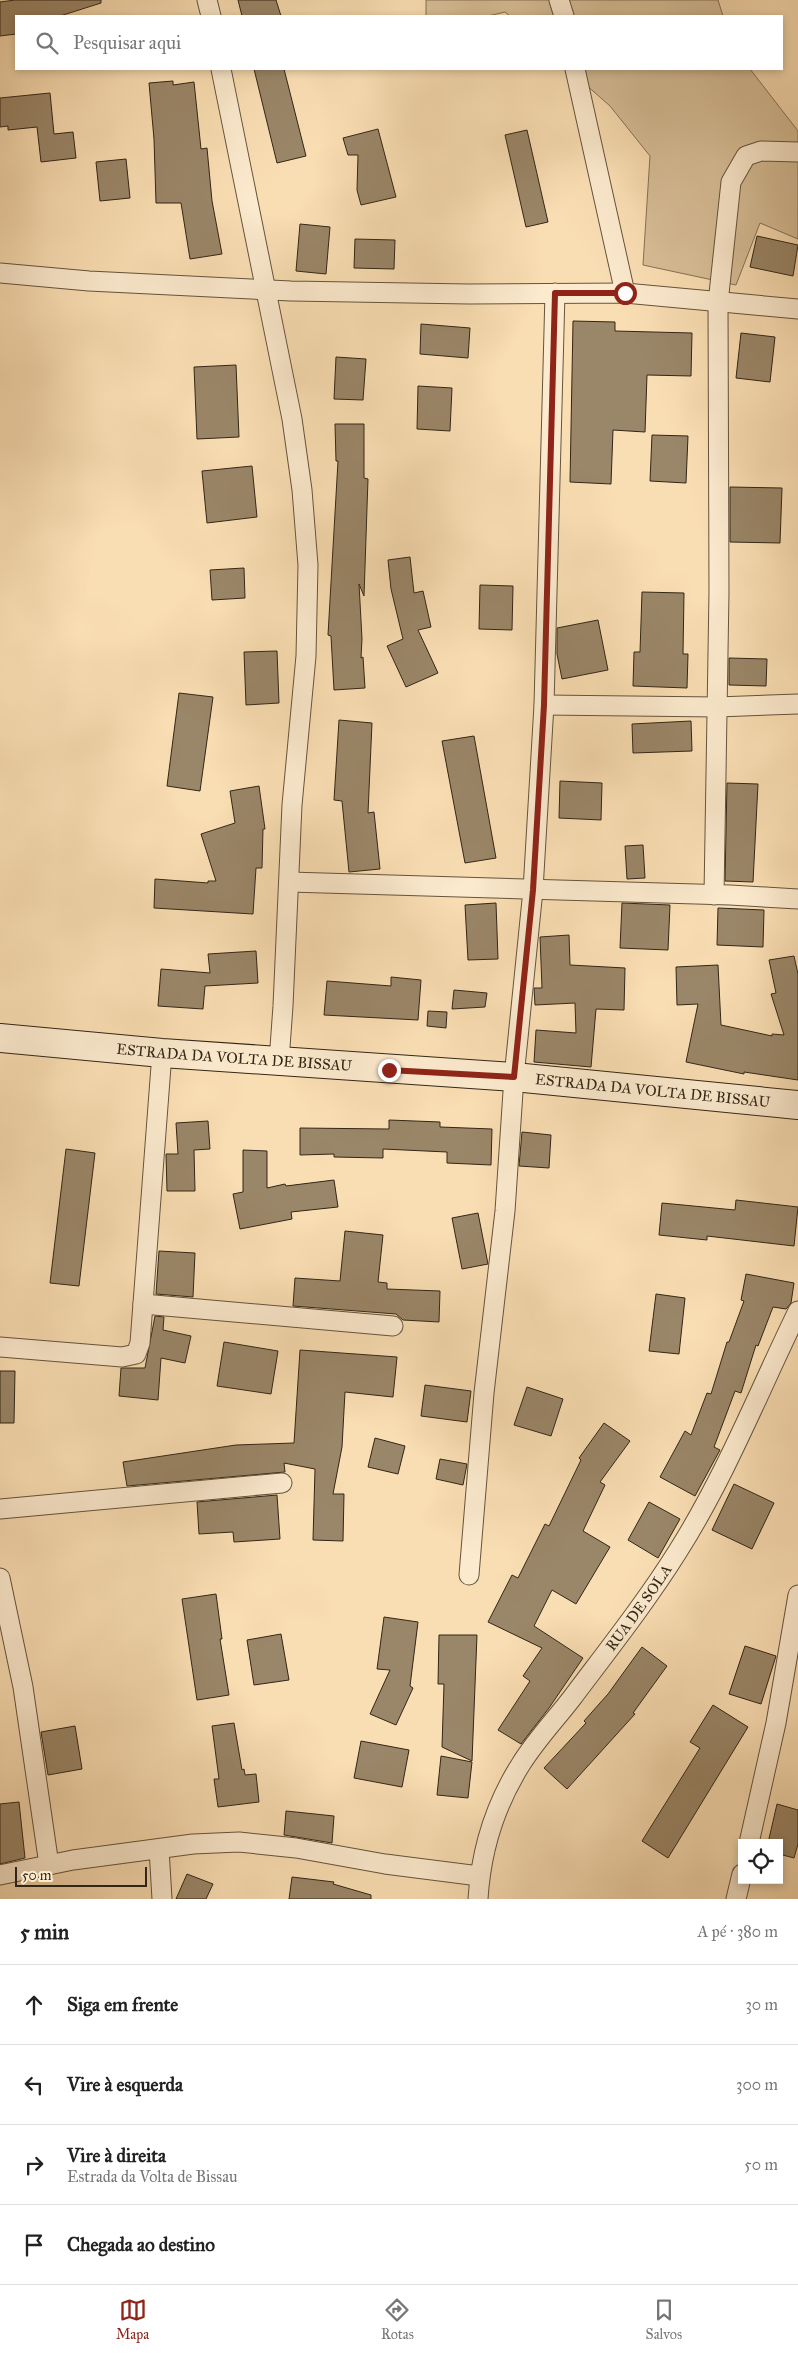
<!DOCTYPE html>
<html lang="pt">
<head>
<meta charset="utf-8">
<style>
  body { margin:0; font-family:"IM FELL Great Primer",serif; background:#f6f6f6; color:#222 }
  .controls { position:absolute; right:15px; bottom:15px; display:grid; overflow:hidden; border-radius:0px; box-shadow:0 2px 8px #0003 }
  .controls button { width:45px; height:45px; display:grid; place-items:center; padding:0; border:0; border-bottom:1px solid #e0e0e0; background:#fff; color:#222; font:25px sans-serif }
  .scale { position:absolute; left:15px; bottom:12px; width:132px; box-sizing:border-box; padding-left:5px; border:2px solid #322616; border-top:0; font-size:14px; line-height:18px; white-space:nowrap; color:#322616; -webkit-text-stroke:4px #fceace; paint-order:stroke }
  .stop { position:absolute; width:15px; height:15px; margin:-11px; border:4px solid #8f2418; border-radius:50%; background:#fff }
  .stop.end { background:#8f2418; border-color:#fff; box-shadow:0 1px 5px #0008 }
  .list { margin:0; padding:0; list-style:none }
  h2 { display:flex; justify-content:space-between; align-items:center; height:65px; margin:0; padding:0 20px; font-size:21px }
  h2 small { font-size:16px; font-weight:400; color:#767676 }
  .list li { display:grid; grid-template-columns:32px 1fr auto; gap:15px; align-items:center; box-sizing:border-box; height:80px; padding:0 20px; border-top:1px solid #e0e0e0 }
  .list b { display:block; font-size:19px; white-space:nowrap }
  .list p { margin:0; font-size:16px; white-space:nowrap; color:#767676 }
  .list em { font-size:16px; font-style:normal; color:#767676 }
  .icon { flex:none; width:28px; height:28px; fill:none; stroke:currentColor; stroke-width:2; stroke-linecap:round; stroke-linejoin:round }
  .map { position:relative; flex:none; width:798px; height:1899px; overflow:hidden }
  .search { position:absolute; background:#fff; box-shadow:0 2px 8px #0003; left:15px; right:15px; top:15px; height:55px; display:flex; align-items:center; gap:12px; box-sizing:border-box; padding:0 18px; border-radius:0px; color:#767676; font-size:19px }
  .sheet { height:385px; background:#fff }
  nav { display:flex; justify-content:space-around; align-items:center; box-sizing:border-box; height:70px; border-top:1px solid #e0e0e0; background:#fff; font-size:14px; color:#767676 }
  nav a { display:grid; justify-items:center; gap:2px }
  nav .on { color:#8f2418 }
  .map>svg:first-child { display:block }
  .green { fill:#d8bf98; stroke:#857257 }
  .building { fill:#9a8668; stroke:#322616 }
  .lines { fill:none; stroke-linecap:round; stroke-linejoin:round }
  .minor-casing { stroke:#64543d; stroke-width:21 }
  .secondary-casing { stroke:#322616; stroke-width:30 }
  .minor { stroke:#fceace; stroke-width:19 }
  .secondary { stroke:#fceace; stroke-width:28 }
  .route { stroke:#8f2418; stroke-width:6 }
  .labels { text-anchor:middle; stroke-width:4.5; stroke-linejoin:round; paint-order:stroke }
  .street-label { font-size:15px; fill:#322616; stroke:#fceace }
</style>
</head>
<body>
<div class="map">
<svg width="798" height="1899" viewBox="0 0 798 1899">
  <rect width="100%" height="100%" fill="#fadeb3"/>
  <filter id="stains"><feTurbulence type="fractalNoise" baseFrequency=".004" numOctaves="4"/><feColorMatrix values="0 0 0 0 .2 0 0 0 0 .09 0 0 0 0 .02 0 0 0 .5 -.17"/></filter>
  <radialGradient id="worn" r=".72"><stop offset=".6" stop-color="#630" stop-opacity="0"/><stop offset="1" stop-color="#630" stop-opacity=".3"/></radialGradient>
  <!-- green -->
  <g class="green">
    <polygon points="426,0 718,0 723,16 510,16 505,12 488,16 426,16"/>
    <polygon points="568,69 750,69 798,131 798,239 760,223 736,285 643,265 650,156 610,106"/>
  </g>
  <!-- building -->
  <g class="building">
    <polygon points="15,0 101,0 101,3 60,16 16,16 16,34 0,36 0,2"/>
    <polygon points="238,0 276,0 281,16 242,16"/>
    <polygon points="254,69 284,69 306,156 277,163"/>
    <polygon points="173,81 173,85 194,82 201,149 207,148 212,201 222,254 190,259 181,203 156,203 154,139 149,83"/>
    <polygon points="50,93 54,134 73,132 76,158 41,162 37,127 8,130 8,126 0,127 0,98"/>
    <polygon points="378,129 396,197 361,205 357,190 358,155 348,155 343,138"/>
    <polygon points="527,130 548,222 526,227 505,135"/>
    <polygon points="126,159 130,198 100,201 96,162"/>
    <polygon points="300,224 330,227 326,274 296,271"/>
    <polygon points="757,236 798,245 793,276 750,267"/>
    <polygon points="355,239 395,240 394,269 354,268"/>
    <polygon points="573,321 615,322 615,331 692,333 691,376 647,375 645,432 613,430 611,484 570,482"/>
    <polygon points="421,324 470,328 468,358 420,354"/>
    <polygon points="741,333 775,337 770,382 736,378"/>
    <polygon points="336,357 366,359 363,400 334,399"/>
    <polygon points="236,365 239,437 197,439 194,367"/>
    <polygon points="418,386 452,388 450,431 417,429"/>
    <polygon points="335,424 364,424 364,478 368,479 364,596 359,584 362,639 361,658 363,657 365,688 334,690 331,636 328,635 338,461 336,461"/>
    <polygon points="652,435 688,436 686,483 650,481"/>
    <polygon points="252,466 257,517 207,523 202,471"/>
    <polygon points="730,487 782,488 780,543 730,542"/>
    <polygon points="410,557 414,593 423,591 431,627 418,630 438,673 406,687 387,646 403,639 391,589 388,560"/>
    <polygon points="244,568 245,598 212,600 210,570"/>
    <polygon points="480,585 513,586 512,630 479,629"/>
    <polygon points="642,592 684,593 683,654 688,654 687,688 633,686 634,652 640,652"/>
    <polygon points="598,620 608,670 562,679 557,654 557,628"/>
    <polygon points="277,651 279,703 246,705 244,652"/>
    <polygon points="729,658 767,659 766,686 729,685"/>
    <polygon points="179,693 213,697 200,791 167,786"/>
    <polygon points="339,720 372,723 368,813 374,812 380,869 349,872 342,801 334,800"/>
    <polygon points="691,721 692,751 633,753 632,724"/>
    <polygon points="474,736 496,858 465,863 442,741"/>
    <polygon points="560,781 602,783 601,820 559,818"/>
    <polygon points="727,783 758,784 753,882 725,881"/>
    <polygon points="259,786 265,829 263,829 262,868 256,868 253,914 154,908 155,879 208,883 208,881 216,881 201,834 235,823 230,791"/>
    <polygon points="643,845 645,878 627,879 625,846"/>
    <polygon points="496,903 498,959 468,960 465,905"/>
    <polygon points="622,903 670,905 668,950 620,948"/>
    <polygon points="718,908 764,910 763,947 717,945"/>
    <polygon points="569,935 570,965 625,968 624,1010 596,1009 591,1067 534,1062 536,1030 576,1033 575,1003 535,1005 534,988 542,988 540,937"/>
    <polygon points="256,951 258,983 205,986 203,1009 158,1006 161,969 210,973 208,954"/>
    <polygon points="794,956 798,974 798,1080 744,1072 744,1074 686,1062 698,1004 677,1005 676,967 718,965 721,1025 772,1036 772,1034 784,1035 771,994 776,993 769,960"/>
    <polygon points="391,977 421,980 418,1020 324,1015 327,981 391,986"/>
    <polygon points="454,990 487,993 485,1007 452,1009"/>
    <polygon points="428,1011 447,1012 446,1028 427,1026"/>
    <polygon points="389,1120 440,1122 440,1127 492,1129 491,1165 447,1163 447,1152 383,1149 383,1158 334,1157 334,1154 300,1155 300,1128 389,1129"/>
    <polygon points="208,1121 210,1149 194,1150 195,1191 167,1191 166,1154 178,1154 176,1123"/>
    <polygon points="522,1132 551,1135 549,1168 519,1166"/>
    <polygon points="66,1149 95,1153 79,1286 50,1283"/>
    <polygon points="243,1150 267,1151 267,1188 285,1184 286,1186 334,1180 338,1207 291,1212 292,1219 240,1229 233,1194 243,1192"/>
    <polygon points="736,1200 798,1207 794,1246 707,1236 707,1240 659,1235 662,1203 735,1210"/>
    <polygon points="478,1213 488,1264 462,1269 452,1218"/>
    <polygon points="345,1231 383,1235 378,1282 387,1283 387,1289 440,1291 439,1322 403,1320 396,1314 293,1306 295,1278 340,1281"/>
    <polygon points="159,1251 195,1253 193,1297 156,1294"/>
    <polygon points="746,1274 794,1283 791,1303 786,1309 773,1307 758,1346 756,1345 741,1393 735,1391 714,1447 720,1450 695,1496 660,1477 685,1431 691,1435 707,1393 711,1394 727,1342 729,1342 744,1301 741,1300"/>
    <polygon points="656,1294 685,1298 679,1354 649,1351"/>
    <polygon points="155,1316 164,1317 163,1330 191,1336 185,1363 161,1358 158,1400 119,1396 121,1368 145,1368"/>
    <polygon points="224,1342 278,1351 271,1394 217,1386"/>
    <polygon points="300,1350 397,1357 393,1397 345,1392 342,1447 333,1494 344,1494 343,1541 313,1540 315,1469 284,1463 285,1472 127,1486 123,1462 236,1445 294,1443"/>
    <polygon points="0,1371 15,1371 14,1423 0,1423"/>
    <polygon points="425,1385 471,1391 467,1422 421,1416"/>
    <polygon points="527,1387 563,1399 551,1436 514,1425"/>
    <polygon points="604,1423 630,1441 600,1482 605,1485 583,1531 610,1547 576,1604 552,1590 534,1626 583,1658 549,1708 521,1744 498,1730 530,1681 523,1676 542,1648 488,1622 512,1575 518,1578 545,1524 549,1526 581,1460 579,1458"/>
    <polygon points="375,1438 405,1446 398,1474 368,1467"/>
    <polygon points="440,1459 467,1464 463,1485 436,1479"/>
    <polygon points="734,1484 774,1503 752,1549 712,1530"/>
    <polygon points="277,1495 280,1539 234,1542 233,1532 199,1534 197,1502"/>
    <polygon points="649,1502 680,1519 658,1558 628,1540"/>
    <polygon points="216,1594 222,1639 220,1639 229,1695 197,1700 182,1599"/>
    <polygon points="384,1617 418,1622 410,1686 413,1688 396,1725 370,1714 390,1670 377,1669"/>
    <polygon points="281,1634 289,1680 254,1685 247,1640"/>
    <polygon points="439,1635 477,1635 472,1761 442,1747 444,1684 438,1684"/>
    <polygon points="745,1646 776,1656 761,1704 729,1694"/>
    <polygon points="642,1647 667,1666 633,1713 635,1714 567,1789 544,1768 586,1723 584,1721 608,1694"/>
    <polygon points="713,1705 748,1727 668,1858 642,1841 700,1748 690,1742"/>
    <polygon points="234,1723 242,1770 244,1769 245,1775 256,1774 259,1802 218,1807 214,1779 219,1779 212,1726"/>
    <polygon points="75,1726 82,1769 48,1775 41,1732"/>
    <polygon points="361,1741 409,1750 402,1787 354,1778"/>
    <polygon points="441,1756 472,1762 468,1798 437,1795"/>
    <polygon points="19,1802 25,1858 0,1864 0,1804"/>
    <polygon points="777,1804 798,1810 798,1844 794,1858 779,1854 779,1843 768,1843"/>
    <polygon points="286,1811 334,1816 332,1843 284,1835"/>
    <polygon points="187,1874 213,1884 206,1899 176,1899"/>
    <polygon points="292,1877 334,1882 333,1884 371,1895 371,1899 289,1899"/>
  </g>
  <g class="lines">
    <!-- minor casing -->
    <g class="minor-casing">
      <g id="minor">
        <polyline points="207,0 211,16"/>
        <polyline points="559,0 564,16"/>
        <polyline points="221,69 292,419 302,490 308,565 306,656 292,805 283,1006 279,1061"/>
        <polyline points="575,69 625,293"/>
        <polyline points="0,273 89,281 291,291 469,294 625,293 798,309"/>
        <polyline points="544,705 717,707 798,704"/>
        <polyline points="289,882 730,895 798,899"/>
        <polyline points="714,895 719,592 718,303 731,182 746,156 761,151 798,152"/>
        <polyline points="143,1304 393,1326"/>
        <polyline points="0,1347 122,1357 136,1354 140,1343 162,1053"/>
        <polyline points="0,1509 282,1483"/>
        <polyline points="469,1575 484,1393 505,1211 514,1077 533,890 544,705 555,293"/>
        <polyline points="0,1578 23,1687 49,1865"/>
        <polyline points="749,1843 776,1723 798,1595"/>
        <polyline points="159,1849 162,1899"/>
        <polyline points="0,1875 73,1860 193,1844 239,1842 296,1848 385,1864 479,1876"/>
        <path id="s1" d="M478,1899C481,1850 495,1805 521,1764C536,1740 555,1720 572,1698C608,1650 646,1602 678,1551C726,1475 759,1391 798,1311"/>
        <polyline points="736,1899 742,1874"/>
      </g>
    </g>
    <!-- secondary casing -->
    <g class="secondary-casing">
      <g id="secondary">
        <path id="s2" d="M0,1038L162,1053L514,1077L798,1105"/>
      </g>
    </g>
    <!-- minor -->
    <use href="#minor" class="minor"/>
    <!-- secondary -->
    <use href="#secondary" class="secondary"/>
  </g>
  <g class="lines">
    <!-- route -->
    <polyline class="route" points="389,1070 514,1077 533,890 544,705 555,293 625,293"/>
  </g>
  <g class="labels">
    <!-- street labels -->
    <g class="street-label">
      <text dy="5" stroke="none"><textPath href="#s2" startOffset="235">ESTRADA DA VOLTA DE BISSAU</textPath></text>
      <text dy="5" stroke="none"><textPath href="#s2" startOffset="655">ESTRADA DA VOLTA DE BISSAU</textPath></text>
      <text dy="5" stroke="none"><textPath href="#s1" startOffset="339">RUA DE SOLA</textPath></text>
    </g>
  </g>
  <rect width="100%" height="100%" filter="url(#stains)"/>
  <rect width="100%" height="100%" fill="url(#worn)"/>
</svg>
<div class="controls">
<button><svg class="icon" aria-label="locate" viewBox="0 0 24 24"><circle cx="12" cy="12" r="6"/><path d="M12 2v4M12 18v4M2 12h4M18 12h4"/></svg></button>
</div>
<div class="scale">50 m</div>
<div class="stop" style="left:625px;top:293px"></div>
<div class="stop end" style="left:389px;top:1070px"></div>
<div class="search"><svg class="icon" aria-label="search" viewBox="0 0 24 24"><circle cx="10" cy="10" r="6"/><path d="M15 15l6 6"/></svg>Pesquisar aqui</div>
</div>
<section class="sheet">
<h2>5 min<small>A pé · 380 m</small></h2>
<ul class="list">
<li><svg class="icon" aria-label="ahead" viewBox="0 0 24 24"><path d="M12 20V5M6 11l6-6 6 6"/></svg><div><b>Siga em frente</b></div><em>30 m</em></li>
<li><svg class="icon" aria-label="left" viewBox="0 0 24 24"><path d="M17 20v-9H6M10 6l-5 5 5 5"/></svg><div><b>Vire à esquerda</b></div><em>300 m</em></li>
<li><svg class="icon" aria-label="right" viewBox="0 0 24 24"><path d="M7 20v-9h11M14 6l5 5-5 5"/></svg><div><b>Vire à direita</b><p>Estrada da Volta de Bissau</p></div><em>50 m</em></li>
<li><svg class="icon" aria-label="arrive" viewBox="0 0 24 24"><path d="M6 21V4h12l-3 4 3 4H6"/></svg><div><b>Chegada ao destino</b></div></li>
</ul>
</section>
<nav>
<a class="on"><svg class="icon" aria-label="map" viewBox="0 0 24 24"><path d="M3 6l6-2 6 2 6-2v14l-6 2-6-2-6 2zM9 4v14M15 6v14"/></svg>Mapa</a>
<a><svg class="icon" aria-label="directions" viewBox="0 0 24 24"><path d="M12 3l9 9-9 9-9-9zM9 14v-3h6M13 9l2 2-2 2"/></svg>Rotas</a>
<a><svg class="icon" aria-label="saved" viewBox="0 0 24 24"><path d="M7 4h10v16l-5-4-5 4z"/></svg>Salvos</a>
</nav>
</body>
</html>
